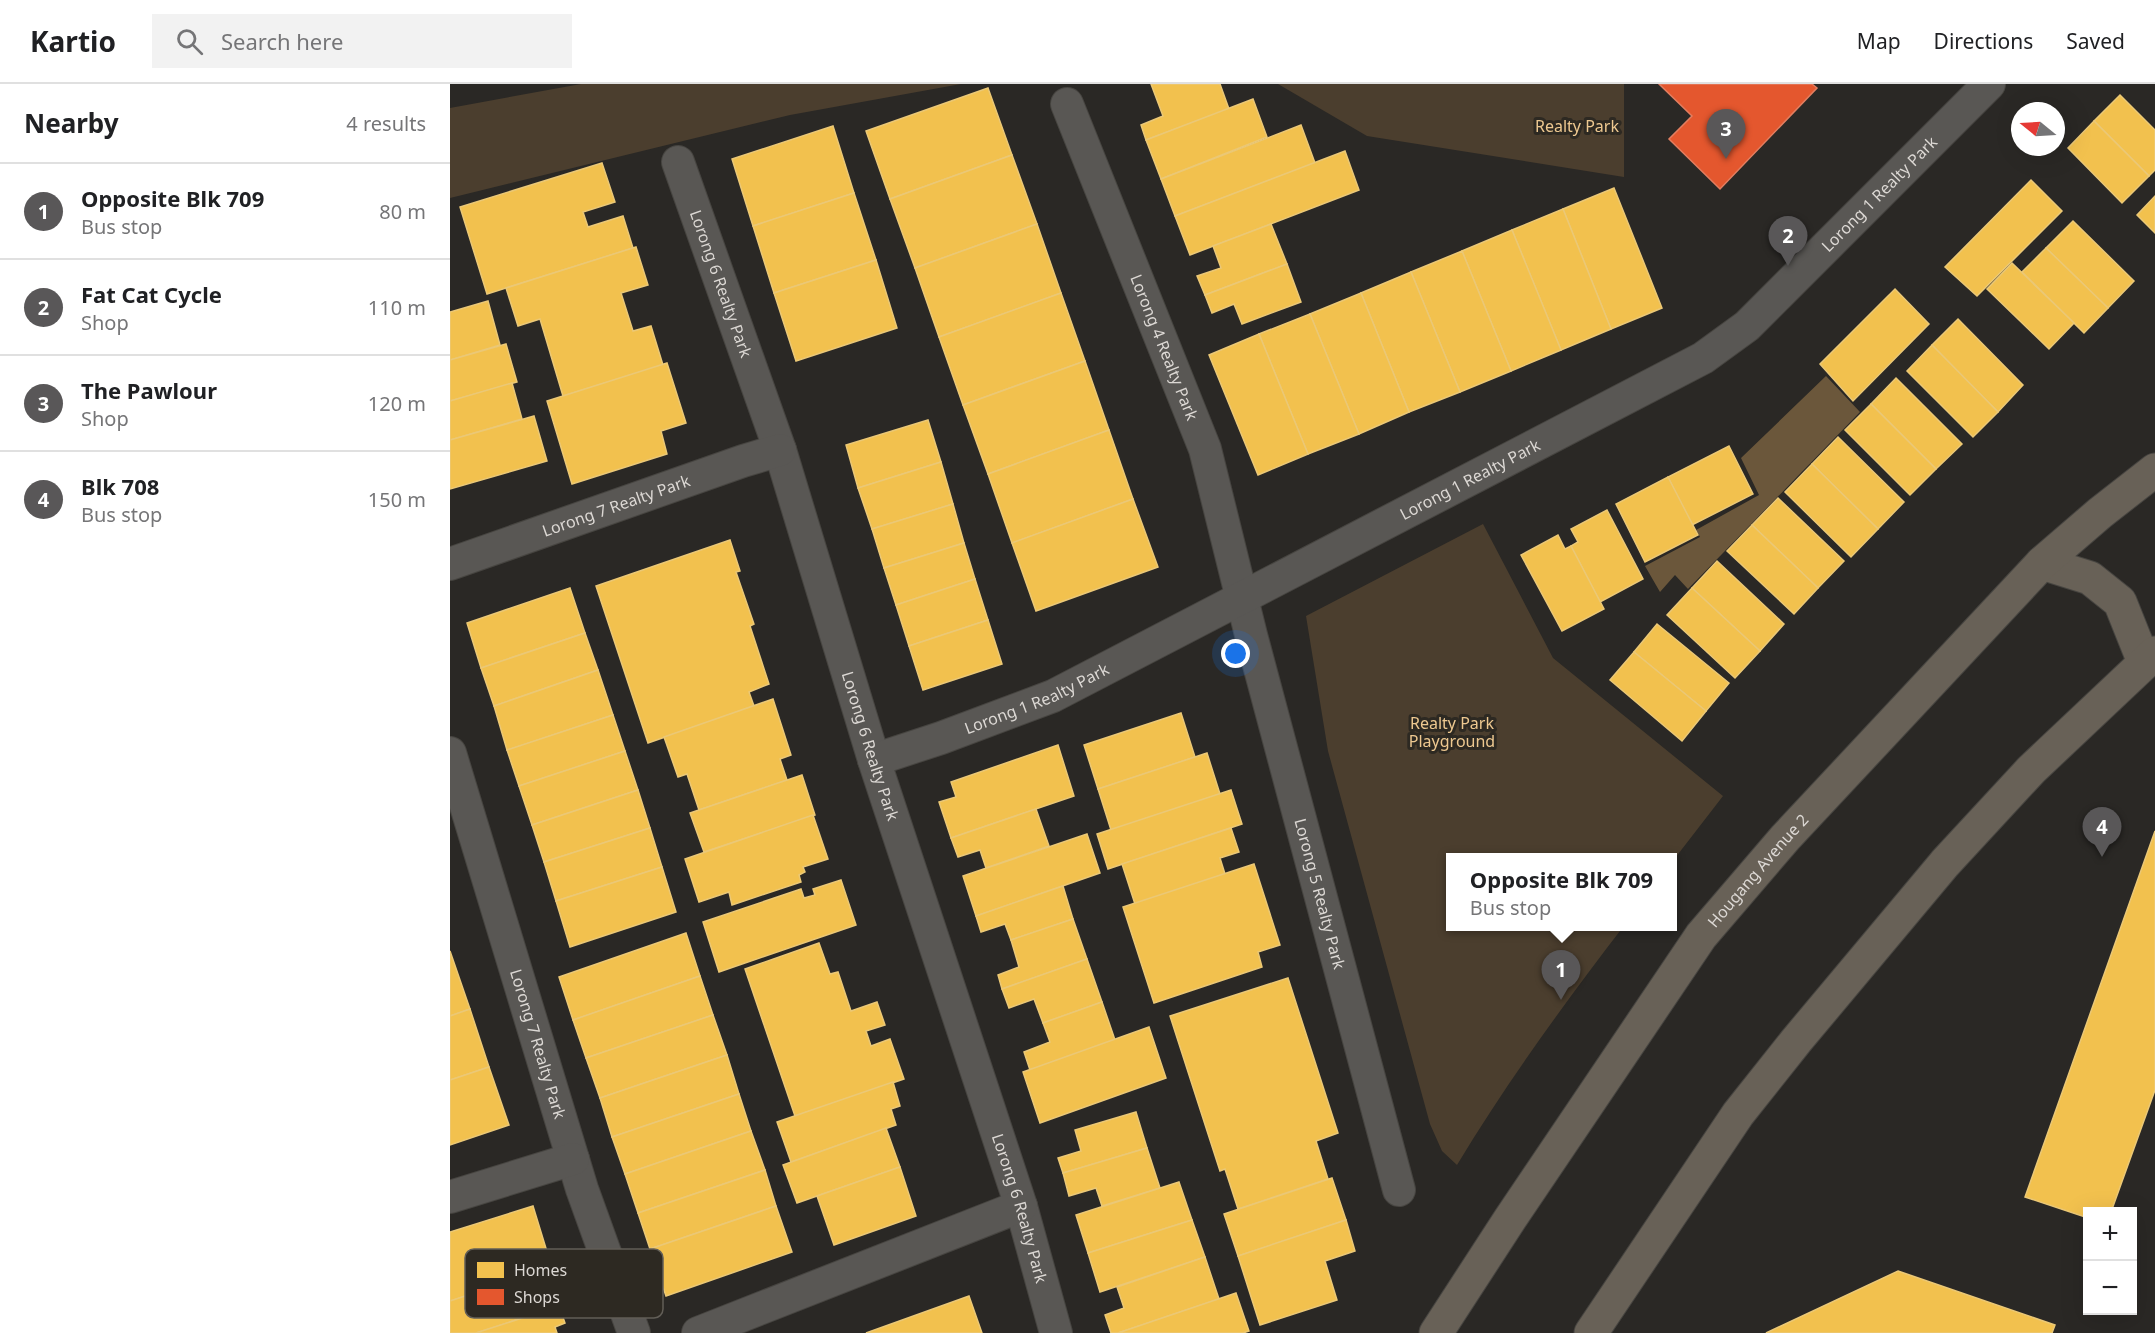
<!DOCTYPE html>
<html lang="en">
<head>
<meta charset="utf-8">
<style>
  body { margin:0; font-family:"Noto Sans",sans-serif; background:#f2f2f2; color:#202124 }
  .controls { position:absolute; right:18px; bottom:18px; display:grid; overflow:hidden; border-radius:0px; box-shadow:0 6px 24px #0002 }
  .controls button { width:54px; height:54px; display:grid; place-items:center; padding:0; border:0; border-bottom:2px solid #e0e0e0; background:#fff; color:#202124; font:30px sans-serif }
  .compass { position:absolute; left:1561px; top:18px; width:54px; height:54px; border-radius:50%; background:#fff; box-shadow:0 6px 24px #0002; rotate:288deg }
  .you { position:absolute; left:786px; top:570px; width:21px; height:21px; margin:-15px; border:4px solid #fff; border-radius:50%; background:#1a73e8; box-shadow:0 0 0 9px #1a73e833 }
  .badge { display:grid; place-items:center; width:39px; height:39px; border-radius:50%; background:#595758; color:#fff; font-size:20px; font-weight:700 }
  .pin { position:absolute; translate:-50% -50px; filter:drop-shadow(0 2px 3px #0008) }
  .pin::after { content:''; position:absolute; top:32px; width:21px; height:18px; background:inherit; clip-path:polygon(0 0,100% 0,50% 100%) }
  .popup { position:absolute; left:996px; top:769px; width:231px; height:78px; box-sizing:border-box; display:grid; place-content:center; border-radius:0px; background:#fff; filter:drop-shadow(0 2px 4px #0005); font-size:20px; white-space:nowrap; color:#757577 }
  .popup b { font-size:22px; color:#202124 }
  .popup::after { content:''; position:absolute; left:50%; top:100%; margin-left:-12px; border:12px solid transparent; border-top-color:#fff }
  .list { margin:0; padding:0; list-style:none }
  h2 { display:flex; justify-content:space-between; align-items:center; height:78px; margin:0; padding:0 24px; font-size:26px }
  h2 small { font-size:20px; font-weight:400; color:#757577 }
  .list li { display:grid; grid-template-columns:39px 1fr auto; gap:18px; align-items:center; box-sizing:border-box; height:96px; padding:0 24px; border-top:2px solid #e0e0e0 }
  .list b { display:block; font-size:22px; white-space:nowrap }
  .list p { margin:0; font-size:20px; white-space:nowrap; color:#757577 }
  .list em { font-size:20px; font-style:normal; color:#757577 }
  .icon { flex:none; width:33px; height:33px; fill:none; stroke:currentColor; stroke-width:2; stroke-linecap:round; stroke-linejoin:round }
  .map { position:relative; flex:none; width:1705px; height:1249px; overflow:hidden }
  header { display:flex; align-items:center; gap:36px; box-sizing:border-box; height:84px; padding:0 30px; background:#fff; border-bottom:2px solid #e0e0e0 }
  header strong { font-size:28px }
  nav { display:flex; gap:33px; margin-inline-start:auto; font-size:21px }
  .search { width:420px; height:54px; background:#f2f2f2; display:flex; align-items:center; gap:15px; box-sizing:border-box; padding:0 21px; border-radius:0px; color:#757577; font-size:22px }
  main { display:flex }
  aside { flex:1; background:#fff }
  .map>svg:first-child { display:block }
  .green { fill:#4b3e2e }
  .water { fill:#6b573b }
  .homes { fill:#f2c14e; stroke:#ebc876; stroke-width:1.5 }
  .shops { fill:#e4572e; stroke:#e27e60; stroke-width:1.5 }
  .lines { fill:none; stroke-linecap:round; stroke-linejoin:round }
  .minor-casing { stroke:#474541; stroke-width:34 }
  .trunk-casing { stroke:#474541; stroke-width:35 }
  .minor { stroke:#595754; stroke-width:32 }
  .trunk { stroke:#686157; stroke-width:33 }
  .labels { text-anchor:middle; stroke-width:6; stroke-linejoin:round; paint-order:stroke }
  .park-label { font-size:16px; fill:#edc890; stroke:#2d2922 }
  .street-label { font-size:16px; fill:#dcd8d4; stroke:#2d2922 }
  .key { fill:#2d2922; stroke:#625e57; stroke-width:1.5 }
  .key-label { font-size:16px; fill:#dcd8d4 }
</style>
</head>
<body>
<header>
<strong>Kartio</strong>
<div class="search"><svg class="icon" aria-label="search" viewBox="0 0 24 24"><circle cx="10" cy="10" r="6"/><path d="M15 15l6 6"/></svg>Search here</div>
<nav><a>Map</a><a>Directions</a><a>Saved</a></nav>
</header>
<main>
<aside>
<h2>Nearby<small>4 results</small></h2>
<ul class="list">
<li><span class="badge">1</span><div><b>Opposite Blk 709</b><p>Bus stop</p></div><em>80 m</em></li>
<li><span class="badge">2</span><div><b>Fat Cat Cycle</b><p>Shop</p></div><em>110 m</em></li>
<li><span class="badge">3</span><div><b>The Pawlour</b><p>Shop</p></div><em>120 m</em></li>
<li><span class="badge">4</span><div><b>Blk 708</b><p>Bus stop</p></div><em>150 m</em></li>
</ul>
</aside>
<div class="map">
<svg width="1705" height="1249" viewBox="0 0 1705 1249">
  <rect width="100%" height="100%" fill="#2a2825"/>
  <!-- green -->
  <g class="green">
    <polygon points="131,0 511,0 340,31 0,114 0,24"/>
    <polygon points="828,0 1174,0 1174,93 917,52"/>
    <path d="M1033,440L1103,574L1273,712L1222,778V774H1000V842L1173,843C1114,920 1057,998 1007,1081L992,1067L980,1040L878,667L856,532Z"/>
  </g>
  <!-- water -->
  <polygon class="water" points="1376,292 1410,328 1238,505 1225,491 1210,508 1195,482 1250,453 1246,446 1309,411 1291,374"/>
  <!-- homes -->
  <g class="homes">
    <polygon points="701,0 770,0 779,25 696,56 691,41 713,32"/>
    <polygon points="538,4 562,71 440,115 416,47"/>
    <polygon points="1670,11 1705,46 1705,86 1699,92 1644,37"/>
    <polygon points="803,15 817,53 711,95 696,56"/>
    <polygon points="1644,37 1699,92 1672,119 1618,64"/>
    <polygon points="851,41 865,79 725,132 711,95"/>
    <polygon points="383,42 404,109 303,142 282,75"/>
    <polygon points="895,67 909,106 740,171 725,132"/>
    <polygon points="562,71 587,140 465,184 440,115"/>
    <polygon points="152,79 165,118 133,128 138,143 173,132 183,164 37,210 10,123"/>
    <polygon points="1581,96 1612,127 1527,212 1495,183"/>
    <polygon points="1164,104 1212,224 1161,245 1113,125"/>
    <polygon points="404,109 426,176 324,209 303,142"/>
    <polygon points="1705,112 1705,149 1687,131"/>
    <polygon points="1113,125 1161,245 1111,266 1062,146"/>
    <polygon points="1623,137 1684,197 1658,224 1596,164"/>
    <polygon points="587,140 611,209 489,253 465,184"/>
    <polygon points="821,140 837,180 755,211 747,192 771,184 763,162"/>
    <polygon points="1062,146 1111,266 1061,287 1012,167"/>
    <polygon points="186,163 198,201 171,209 183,247 201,242 213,281 113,312 90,235 68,242 56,204"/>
    <polygon points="1596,164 1658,224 1634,249 1572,188"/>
    <polygon points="1012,167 1061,287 1010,308 961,188"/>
    <polygon points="426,176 447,244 346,277 324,209"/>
    <polygon points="1562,179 1624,239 1599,265 1537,205"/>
    <polygon points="837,180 851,218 792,240 784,220 762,229 755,211"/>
    <polygon points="961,188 1010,308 959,328 911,209"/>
    <polygon points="1445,205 1479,240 1403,317 1370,280"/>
    <polygon points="611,209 635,277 513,321 489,253"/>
    <polygon points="911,209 959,328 909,350 860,230"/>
    <polygon points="38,217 50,261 0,276 0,228"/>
    <polygon points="860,230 909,350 858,370 809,250"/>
    <polygon points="1508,235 1573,301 1548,328 1482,261"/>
    <polygon points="809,250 858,370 808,391 759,271"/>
    <polygon points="56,260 67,298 0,317 0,276"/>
    <polygon points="1482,261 1548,328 1523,353 1457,287"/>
    <polygon points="635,277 659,346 538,390 513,321"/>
    <polygon points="217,279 236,339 211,347 217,370 122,400 97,317"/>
    <polygon points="1446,294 1512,360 1486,385 1421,320"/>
    <polygon points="62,299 72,335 0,356 0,317"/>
    <polygon points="1421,320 1486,385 1460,411 1395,346"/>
    <polygon points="84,332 97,377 0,405 0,356"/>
    <polygon points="478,336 491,378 408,404 396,361"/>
    <polygon points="659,346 683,415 562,459 538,390"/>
    <polygon points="1388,353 1454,418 1428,445 1362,380"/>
    <polygon points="1279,362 1303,410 1242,441 1218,393"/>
    <polygon points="491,378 503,420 422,445 408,404"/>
    <polygon points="1362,380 1428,445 1401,473 1335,408"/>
    <polygon points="1218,393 1248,451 1195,478 1166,420"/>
    <polygon points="1328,414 1394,477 1368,504 1302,441"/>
    <polygon points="683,415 708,483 586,527 562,459"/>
    <polygon points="503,420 514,459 434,484 422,445"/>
    <polygon points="1157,426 1193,495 1150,518 1121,462 1128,458 1121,445"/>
    <polygon points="1302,441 1368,504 1344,530 1277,467"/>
    <polygon points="1108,451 1115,465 1121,462 1154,525 1112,547 1071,471"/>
    <polygon points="280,456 290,487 286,488 304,540 300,542 319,600 299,608 304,622 198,659 146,502"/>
    <polygon points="514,459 525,495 446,521 434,484"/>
    <polygon points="1267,477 1334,540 1310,567 1242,504"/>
    <polygon points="525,495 538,536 459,562 446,521"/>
    <polygon points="120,504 135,549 31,584 17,539"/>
    <polygon points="1242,504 1310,567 1285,594 1217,531"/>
    <polygon points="538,536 552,580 473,606 459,562"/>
    <polygon points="1207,540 1279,599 1256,627 1184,568"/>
    <polygon points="135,549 148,586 44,622 31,584"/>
    <polygon points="1184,568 1256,627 1232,657 1160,596"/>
    <polygon points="148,586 163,631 57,666 44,622"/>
    <polygon points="323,615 341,671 330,675 337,696 249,726 237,690 228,693 214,653"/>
    <polygon points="731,629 745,673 648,705 634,661"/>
    <polygon points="163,631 175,667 69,702 57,666"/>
    <polygon points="608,661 624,712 501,754 489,718 506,713 501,698"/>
    <polygon points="175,667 188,706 82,741 69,702"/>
    <polygon points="757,669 770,710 661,746 648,705"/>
    <polygon points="352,691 365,731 254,768 240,729"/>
    <polygon points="188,706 200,744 94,778 82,741"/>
    <polygon points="781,706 792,740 658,785 647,750"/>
    <polygon points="586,725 599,762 536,784 530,766 508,773 501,754"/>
    <polygon points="363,731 378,775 353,783 355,788 349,791 351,798 282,821 279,808 249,818 235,775"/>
    <polygon points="200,744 212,783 106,817 94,778"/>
    <polygon points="781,744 789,768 770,774 775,790 685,820 672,780"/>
    <polygon points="1705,747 1705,1006 1661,1128 1638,1128 1638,1134 1575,1113"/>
    <polygon points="637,750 650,789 526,832 513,792"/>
    <polygon points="804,780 830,861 808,868 812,883 704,919 673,823"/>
    <polygon points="212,783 226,828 120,863 106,817"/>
    <polygon points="391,796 406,841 269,888 253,838 351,805 354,814 365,811 363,805"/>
    <polygon points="613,802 623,835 561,856 555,840 531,848 526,832"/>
    <polygon points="623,835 637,875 552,905 548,891 569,883 561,856"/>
    <polygon points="236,849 250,892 123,936 109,893"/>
    <polygon points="369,859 380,890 388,888 401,927 427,918 435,941 416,947 421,962 440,955 454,995 345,1032 295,885"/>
    <polygon points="0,867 20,925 0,932"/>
    <polygon points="637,875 652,918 593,939 584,915 559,924 552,905"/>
    <polygon points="250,892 263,931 136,974 123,936"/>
    <polygon points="838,894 888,1049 866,1057 878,1095 788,1125 775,1085 770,1087 720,932"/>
    <polygon points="652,918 665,956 580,986 574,968 600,958 593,939"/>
    <polygon points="20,925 39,983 0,996 0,932"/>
    <polygon points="263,931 277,971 150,1014 136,974"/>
    <polygon points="699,943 716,994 590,1039 573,988"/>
    <polygon points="277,971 289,1010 162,1053 150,1014"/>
    <polygon points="39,983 59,1041 0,1061 0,996"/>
    <polygon points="443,998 450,1022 441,1025 446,1041 341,1078 327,1038"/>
    <polygon points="289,1010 301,1047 175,1090 162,1053"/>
    <polygon points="686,1028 697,1064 613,1089 608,1074 631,1067 625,1046"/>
    <polygon points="436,1044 450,1083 347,1119 333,1081"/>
    <polygon points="301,1047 315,1086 188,1129 175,1090"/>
    <polygon points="697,1064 710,1104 652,1122 646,1104 619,1112 613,1089"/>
    <polygon points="450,1083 466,1132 384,1161 367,1112"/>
    <polygon points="315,1086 326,1122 200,1165 188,1129"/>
    <polygon points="882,1094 896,1136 788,1172 774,1130"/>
    <polygon points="729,1098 742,1136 638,1169 626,1131"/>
    <polygon points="83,1122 102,1184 0,1217 0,1148"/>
    <polygon points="326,1122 342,1168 216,1212 200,1165"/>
    <polygon points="742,1136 755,1173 650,1208 638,1169"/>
    <polygon points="896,1136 905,1167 875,1177 887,1216 810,1241 788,1172"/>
    <polygon points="755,1173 769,1215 668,1249 661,1249 655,1231 674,1224 667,1203"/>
    <polygon points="97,1185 109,1222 26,1249 0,1249 0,1217"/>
    <polygon points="1448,1187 1605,1241 1602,1249 1316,1249"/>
    <polygon points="786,1209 799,1247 793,1249 668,1249"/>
    <polygon points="519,1212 532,1249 416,1249"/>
    <polygon points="109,1222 115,1239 105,1243 107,1249 26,1249"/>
  </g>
  <!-- shops -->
  <polygon class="shops" points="1209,0 1362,0 1367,4 1270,105 1219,55 1242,32"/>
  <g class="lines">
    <!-- minor casing -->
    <g class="minor-casing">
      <g id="minor">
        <path id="s1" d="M617,20L755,365L801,551L949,1106"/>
        <path id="s2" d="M228,78L330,366L424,676L571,1122L606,1249"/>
        <path id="s3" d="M0,480L293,377L330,366"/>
        <path id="s4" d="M0,669L132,1105L184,1249"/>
        <path id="s5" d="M424,676L491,654L603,612L1253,274L1297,242L1539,0"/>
        <polyline points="0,1113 123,1075"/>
        <polyline points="248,1249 571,1122"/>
      </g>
    </g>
    <!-- trunk casing -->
    <g class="trunk-casing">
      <g id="trunk">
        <polyline points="1592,479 1640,494 1670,518 1694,578"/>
        <path id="s6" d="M986,1249L1060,1135L1251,852L1335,754L1592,479L1650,429L1705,386"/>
        <polyline points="1141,1249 1288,1030 1346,957 1495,779 1581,686 1705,569"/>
      </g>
    </g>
    <!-- minor -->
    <use href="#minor" class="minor"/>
    <!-- trunk -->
    <use href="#trunk" class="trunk"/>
  </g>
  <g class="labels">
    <!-- park labels -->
    <g class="park-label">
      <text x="1127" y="48">Realty Park</text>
      <text x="1002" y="645">Realty Park<tspan x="1002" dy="18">Playground</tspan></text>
    </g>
    <!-- street labels -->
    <g class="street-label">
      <text dy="6" stroke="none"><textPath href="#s5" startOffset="1164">Lorong 1 Realty Park</textPath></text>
      <text dy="6" stroke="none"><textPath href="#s2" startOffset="129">Lorong 6 Realty Park</textPath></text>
      <text dy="6" stroke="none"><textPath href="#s1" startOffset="262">Lorong 4 Realty Park</textPath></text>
      <text dy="6" stroke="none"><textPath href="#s5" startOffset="660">Lorong 1 Realty Park</textPath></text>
      <text dy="6" stroke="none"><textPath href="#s3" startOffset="176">Lorong 7 Realty Park</textPath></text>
      <text dy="6" stroke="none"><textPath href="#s5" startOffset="174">Lorong 1 Realty Park</textPath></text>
      <text dy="6" stroke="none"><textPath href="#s2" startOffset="615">Lorong 6 Realty Park</textPath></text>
      <text dy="6" stroke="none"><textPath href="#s6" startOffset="564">Hougang Avenue 2</textPath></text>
      <text dy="6" stroke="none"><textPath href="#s1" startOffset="831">Lorong 5 Realty Park</textPath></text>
      <text dy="6" stroke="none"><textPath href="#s4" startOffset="304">Lorong 7 Realty Park</textPath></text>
      <text dy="6" stroke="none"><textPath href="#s2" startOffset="1101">Lorong 6 Realty Park</textPath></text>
    </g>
  </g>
  <!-- legend -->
  <rect x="15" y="1165" width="198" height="69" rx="9" class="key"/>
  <rect x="27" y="1178" width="27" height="16" fill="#f2c14e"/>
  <rect x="27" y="1205" width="27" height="16" fill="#e4572e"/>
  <g class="key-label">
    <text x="64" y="1192">Homes</text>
    <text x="64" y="1219">Shops</text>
  </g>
</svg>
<div class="controls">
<button>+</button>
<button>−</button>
</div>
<svg class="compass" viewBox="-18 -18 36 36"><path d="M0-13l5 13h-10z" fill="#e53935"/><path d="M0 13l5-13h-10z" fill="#757577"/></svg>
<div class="you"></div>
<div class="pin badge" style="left:1111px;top:916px">1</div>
<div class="popup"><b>Opposite Blk 709</b>Bus stop</div>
<div class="pin badge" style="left:1338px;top:182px">2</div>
<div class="pin badge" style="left:1276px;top:75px">3</div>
<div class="pin badge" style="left:1652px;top:773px">4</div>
</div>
</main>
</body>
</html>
